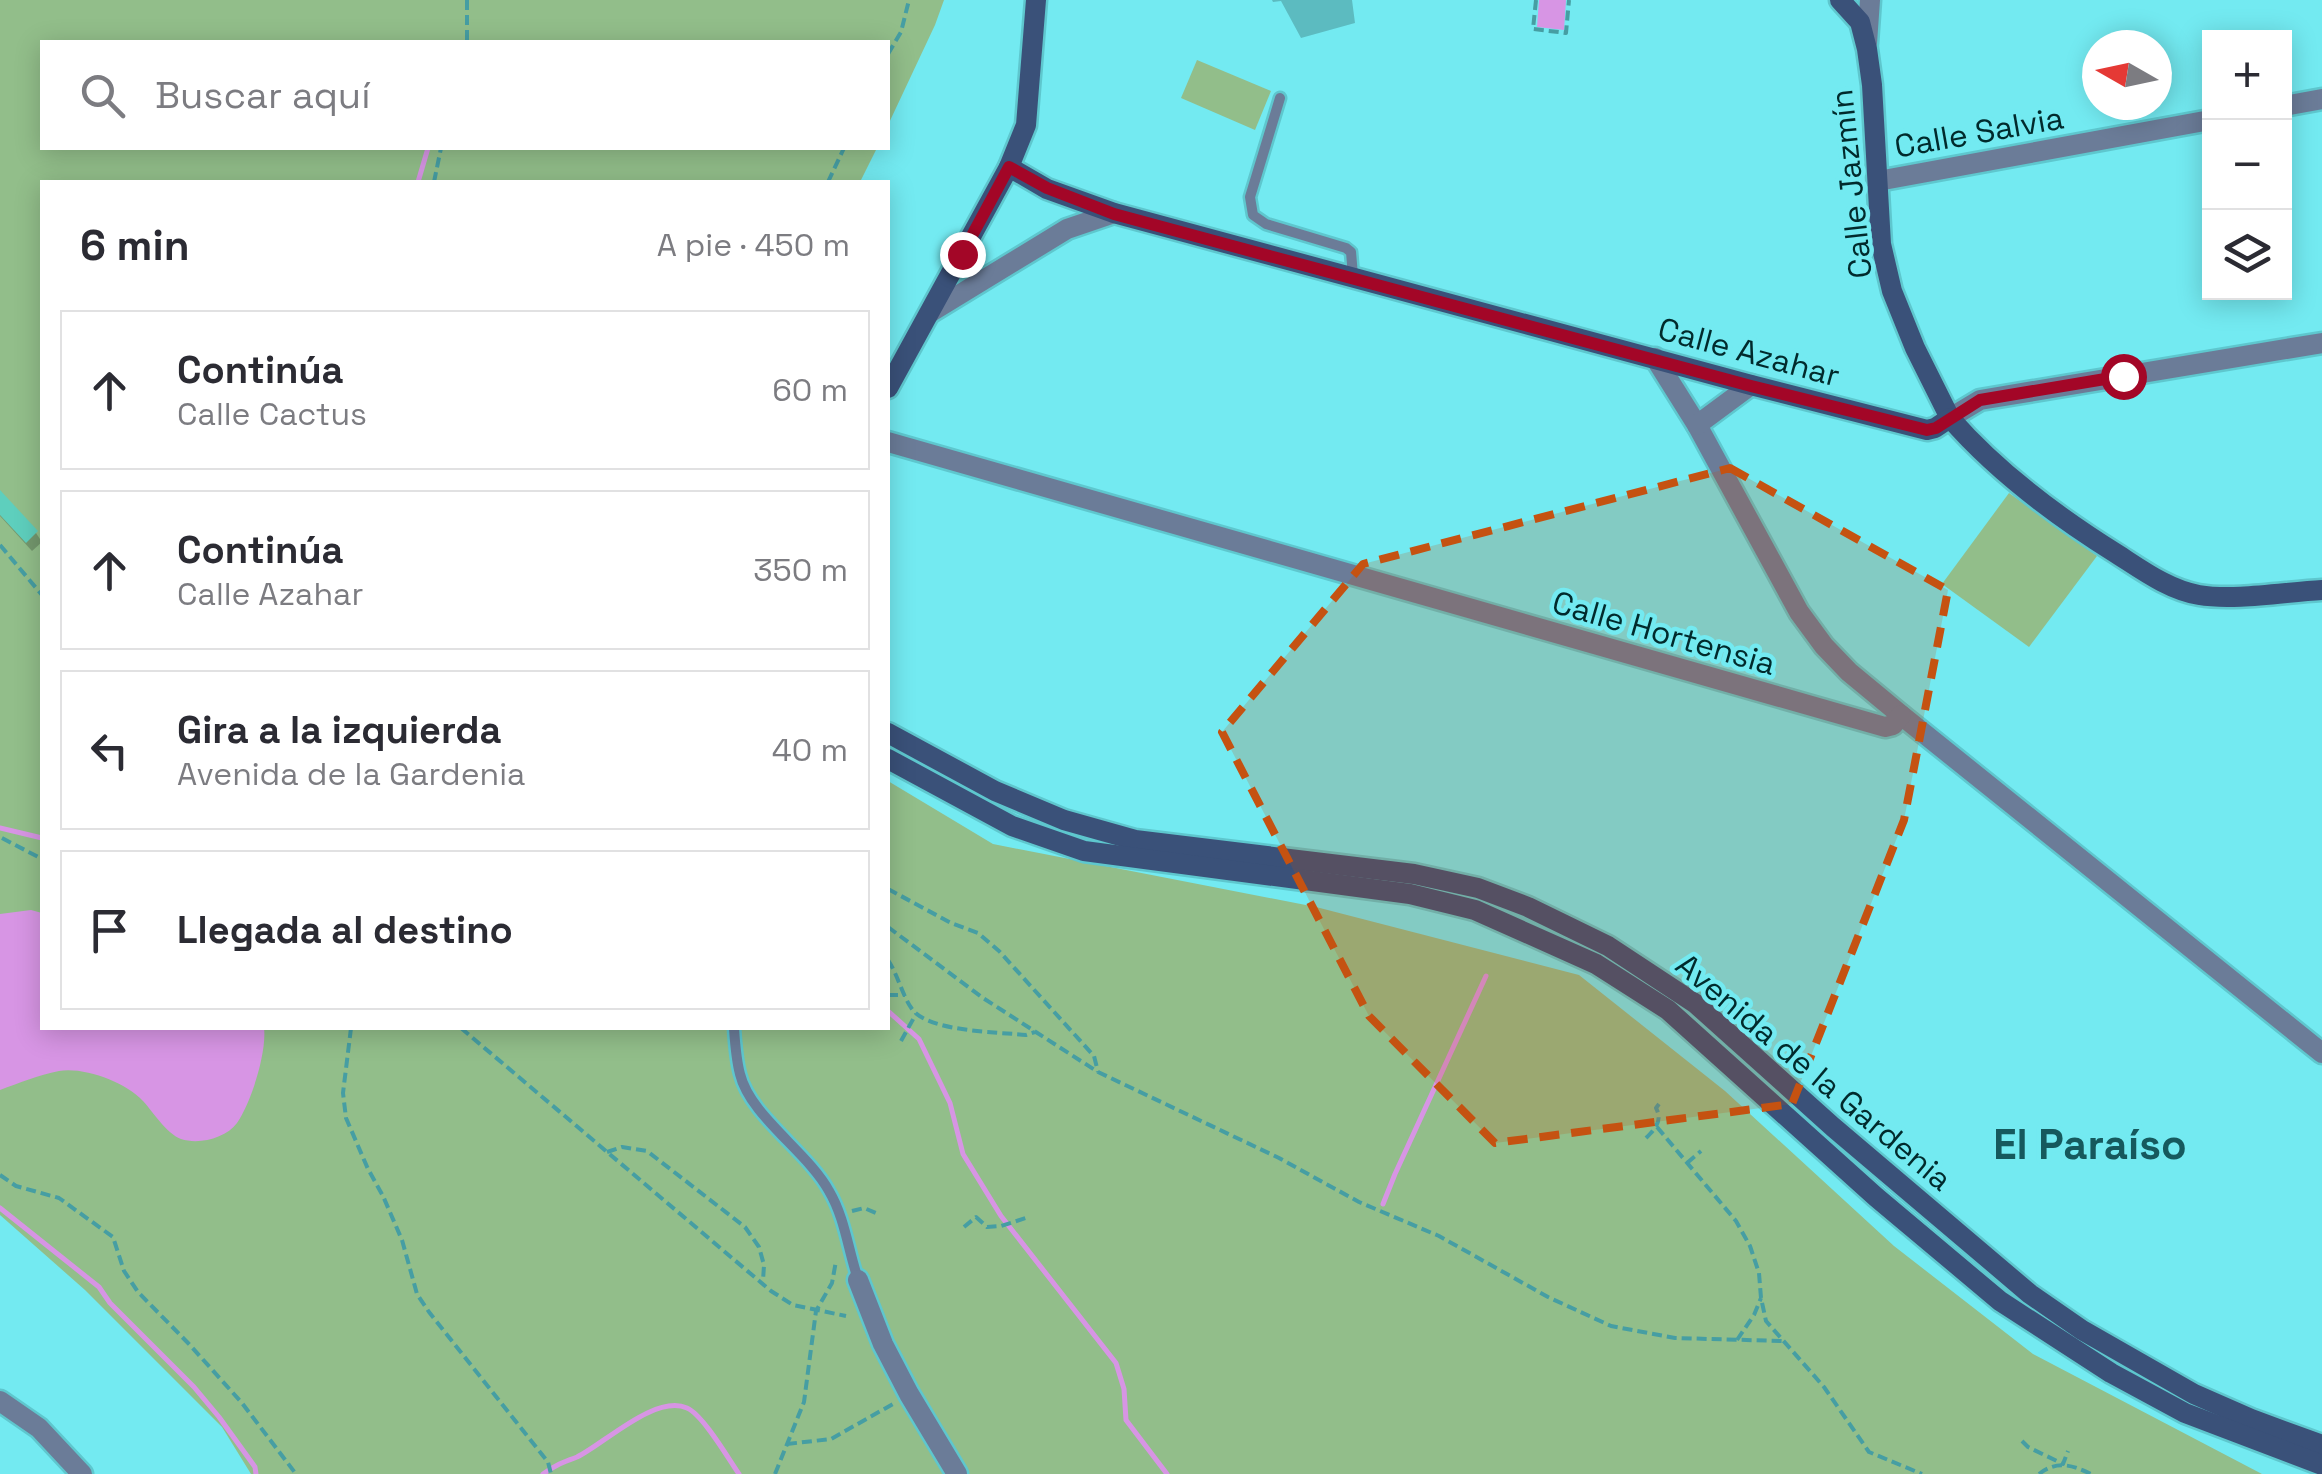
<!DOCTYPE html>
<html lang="es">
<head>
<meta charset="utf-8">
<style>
  body { margin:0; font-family:"Space Grotesk",sans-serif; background:#f7f7f7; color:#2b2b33 }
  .controls { position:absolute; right:30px; top:30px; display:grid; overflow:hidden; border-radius:0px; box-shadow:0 5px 25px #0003 }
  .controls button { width:90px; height:90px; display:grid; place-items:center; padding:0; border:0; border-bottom:2px solid #e1e1e2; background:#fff; color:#2b2b33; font:50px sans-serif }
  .compass { position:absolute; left:2082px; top:30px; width:90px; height:90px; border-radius:50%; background:#fff; box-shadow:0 5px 25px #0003; rotate:279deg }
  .stop { position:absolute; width:30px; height:30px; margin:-22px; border:8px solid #a30627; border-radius:50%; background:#fff }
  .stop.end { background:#a30627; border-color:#fff; box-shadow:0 2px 10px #0008 }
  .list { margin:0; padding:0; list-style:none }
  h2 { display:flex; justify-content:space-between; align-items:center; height:130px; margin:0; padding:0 40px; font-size:42px }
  h2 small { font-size:32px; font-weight:400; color:#7c7c81 }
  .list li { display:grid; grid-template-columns:65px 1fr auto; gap:30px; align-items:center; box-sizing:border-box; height:160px; margin:0 20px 20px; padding:0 20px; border:2px solid #e1e1e2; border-radius:0px }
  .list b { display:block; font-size:38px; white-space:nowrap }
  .list p { margin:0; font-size:32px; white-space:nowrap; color:#7c7c81 }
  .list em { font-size:32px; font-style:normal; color:#7c7c81 }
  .icon { flex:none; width:55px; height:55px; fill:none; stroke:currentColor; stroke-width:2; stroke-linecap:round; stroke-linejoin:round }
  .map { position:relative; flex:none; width:2322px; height:1474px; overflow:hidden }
  .search { position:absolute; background:#fff; box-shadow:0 5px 25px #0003; left:40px; top:40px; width:850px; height:110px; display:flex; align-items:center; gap:25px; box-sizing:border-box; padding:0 35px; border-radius:0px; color:#7c7c81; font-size:38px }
  .panel { position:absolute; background:#fff; box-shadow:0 5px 25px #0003; left:40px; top:180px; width:850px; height:850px; border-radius:0px }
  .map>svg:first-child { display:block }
  .green { fill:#92be8a }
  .water { fill:#d795e4 }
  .shadow { fill:#0003 }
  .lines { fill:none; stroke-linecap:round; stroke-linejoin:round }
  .stream { stroke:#d795e4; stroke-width:5 }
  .building { fill:#5ecfbd }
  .lane-casing { stroke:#5ec7ce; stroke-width:15 }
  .street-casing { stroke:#5ec7ce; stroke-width:25 }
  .secondary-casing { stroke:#5ec7ce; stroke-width:25 }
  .path { stroke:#469ea3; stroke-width:4; stroke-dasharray:10 5; stroke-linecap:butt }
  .lane { stroke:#6b7c98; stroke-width:10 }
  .street { stroke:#6b7c98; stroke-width:20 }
  .secondary { stroke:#3a5179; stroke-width:20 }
  .route { stroke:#a30627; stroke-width:12 }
  .marked { fill:#c55211; fill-opacity:0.2; stroke:#c55211; stroke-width:8; stroke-dasharray:20 12; stroke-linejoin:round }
  .labels { text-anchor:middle; stroke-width:9; stroke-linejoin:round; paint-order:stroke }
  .street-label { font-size:32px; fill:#012a2c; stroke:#73eaf1 }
  .district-label { font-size:42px; font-weight:bold; fill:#16595d; stroke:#73eaf1 }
</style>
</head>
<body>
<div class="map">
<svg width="2322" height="1474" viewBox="0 0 2322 1474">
  <rect width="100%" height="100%" fill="#73eaf1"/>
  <!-- green -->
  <g class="green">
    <polygon points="0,0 944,0 935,25 888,125 888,42 42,42 42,148 877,148 860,182 42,182 42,1028 888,1028 888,781 993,844 1316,907 1579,975 1725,1091 1894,1246 2033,1354 2262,1474 251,1474 222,1427 85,1290 0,1215"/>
    <polygon points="1197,60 1271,91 1255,130 1181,98"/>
    <polygon points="2009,493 2097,556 2029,647 1942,584"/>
  </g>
  <!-- water -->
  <g class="water">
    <polygon points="1539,0 1566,0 1564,30 1537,27"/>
    <path d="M31,910L42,913V1028H264C267,1052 251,1103 237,1123C226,1138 199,1145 181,1139C166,1133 154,1113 143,1101C125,1082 85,1067 59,1071C38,1075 19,1083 0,1090V914Z"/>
  </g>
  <!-- shadow -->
  <g class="shadow">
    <polygon points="1272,0 1352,0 1355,23 1301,38 1281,1 1273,2"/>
    <polygon points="0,494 36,533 42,542 32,551 0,516"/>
  </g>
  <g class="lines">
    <!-- stream -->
    <g class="stream">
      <polyline points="418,182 428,148"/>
      <polyline points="0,828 42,838"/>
      <polyline points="888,1011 919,1039 950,1103 963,1154 1001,1216 1116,1363 1124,1389 1126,1420 1167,1474"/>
      <polyline points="1383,1204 1395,1174 1486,976"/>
      <polyline points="0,1208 99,1287 110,1303 194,1387 219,1417 255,1467 256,1474"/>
      <path d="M543,1474C557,1464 562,1463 577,1457C604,1444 655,1394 687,1408C703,1415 728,1458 739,1474"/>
    </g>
  </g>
  <!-- building -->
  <polygon class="building" points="0,490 38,531 26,543 0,515"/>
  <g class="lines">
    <!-- lane casing -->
    <g class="lane-casing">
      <g id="lane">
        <polyline points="1280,98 1250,197 1253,215 1266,224 1346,248 1351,252 1353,276"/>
        <path d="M734,1028C735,1043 736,1059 740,1074C750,1116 808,1152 829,1191C845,1218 848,1250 858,1279"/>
      </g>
    </g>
    <!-- street casing -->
    <g class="street-casing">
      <g id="street">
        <polyline points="1867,43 1870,0"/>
        <polyline points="2284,106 2322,99"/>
        <polyline points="1878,181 2210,120"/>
        <polyline points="931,312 1067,229 1114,213"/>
        <polyline points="1655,358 1697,425 1799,612 1824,646 1849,672 1901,715 2322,1053"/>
        <polyline points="1950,418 1980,400 2322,343"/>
        <polyline points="1697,425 1751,385"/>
        <polyline points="888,442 1885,727 1893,725 1901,715"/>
        <polyline points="858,1280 883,1344 909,1394 957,1474"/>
        <polyline points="0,1401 39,1428 82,1474"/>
      </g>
    </g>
    <!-- secondary casing -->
    <g class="secondary-casing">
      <g id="secondary">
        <polyline points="1840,0 1860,22 1867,49 1872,85 1881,244 1892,291 1915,348 1950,418"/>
        <path d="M1009,167L1047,189L1114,213L1751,385L1927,430L1935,428L1950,418C1998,473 2056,516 2117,554C2142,570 2169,590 2199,595C2234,601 2285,592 2322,590"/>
        <polyline points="888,388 1009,167 1026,125 1036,0"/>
        <polyline points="888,733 995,791 1064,820 1135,840 1414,874 1478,888 1528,907 1608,946 1696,1004 1833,1127 2030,1294 2082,1330 2194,1394 2251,1419 2322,1445"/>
        <polyline points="888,759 1012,826 1084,851 1410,894 1475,910 1596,964 1668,1010 1876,1197 2000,1301 2111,1373 2185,1413 2322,1465"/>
      </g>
    </g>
    <!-- path -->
    <g class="path">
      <polyline points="467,0 467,42"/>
      <polyline points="1536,0 1533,29 1566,33 1569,0"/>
      <polyline points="888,54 901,32 909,0"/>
      <polyline points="434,182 441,148"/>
      <polyline points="828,182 844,148"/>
      <polyline points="0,545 42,595"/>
      <polyline points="2,838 42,859"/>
      <polyline points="888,889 951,923 978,933 999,951 1094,1056 1098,1072"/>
      <polyline points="888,927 983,998 1098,1072 1279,1158 1359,1202 1439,1236 1548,1297 1611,1326 1675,1338 1782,1341"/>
      <path d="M888,960C898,975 902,995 912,1009C928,1032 999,1032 1026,1035L1035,1032"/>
      <polyline points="888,995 905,995"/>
      <polyline points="351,1028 343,1093 346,1118 368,1169 383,1196 402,1240 417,1294 429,1312 548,1462 551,1474"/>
      <polyline points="461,1028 771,1291 793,1305 846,1316"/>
      <polyline points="901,1041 916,1014"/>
      <polyline points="1657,1127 1736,1221 1750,1246 1759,1273 1761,1298 1766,1321 1824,1387 1869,1452 1922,1474"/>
      <path d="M1646,1138C1655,1129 1663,1121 1656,1108L1659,1104"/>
      <polyline points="607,1152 622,1147 647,1151 745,1227 759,1247 764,1265 763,1281"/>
      <polyline points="1687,1163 1701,1151"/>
      <polyline points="0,1175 16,1186 59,1198 113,1237 124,1271 138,1292 189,1344 242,1403 296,1474"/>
      <polyline points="852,1211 864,1208 876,1213"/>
      <polyline points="964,1227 976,1217 987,1227 1001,1226 1029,1217"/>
      <polyline points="1737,1340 1754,1315 1761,1298"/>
      <polyline points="2022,1441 2028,1447 2063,1464 2068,1451"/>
      <polyline points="787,1444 831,1439 893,1404"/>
      <polyline points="775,1474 804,1402 816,1311 832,1283 836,1261"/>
      <path d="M2039,1474C2057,1460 2072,1465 2091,1474"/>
    </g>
    <!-- lane -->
    <use href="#lane" class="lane"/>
    <!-- street -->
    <use href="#street" class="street"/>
    <!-- secondary -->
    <use href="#secondary" class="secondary"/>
  </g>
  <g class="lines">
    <!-- route -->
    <polyline class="route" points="962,254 1009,167 1047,188 1114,214 1751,386 1927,430 1936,428 1980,400 2123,376"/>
  </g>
  <!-- marked area -->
  <path class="marked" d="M1730,468L1948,590L1904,820L1792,1104L1495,1143L1369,1016L1222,732L1363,564Z"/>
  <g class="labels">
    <!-- street labels -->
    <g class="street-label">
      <text transform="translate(1979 132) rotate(-10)" y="11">Calle Salvia</text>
      <text transform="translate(1851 184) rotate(-96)" y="11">Calle Jazmín</text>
      <text transform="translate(1749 352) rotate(15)" y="11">Calle Azahar</text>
      <text transform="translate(1664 633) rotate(16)" y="11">Calle Hortensia</text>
      <text transform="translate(1814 1072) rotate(40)" y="11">Avenida de la Gardenia</text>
    </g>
    <!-- district labels -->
    <g class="district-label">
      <text x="2090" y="1159">El Paraíso</text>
    </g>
  </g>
</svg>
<div class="controls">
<button>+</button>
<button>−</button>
<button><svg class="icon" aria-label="layers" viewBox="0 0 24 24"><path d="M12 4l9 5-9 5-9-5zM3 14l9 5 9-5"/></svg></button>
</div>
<svg class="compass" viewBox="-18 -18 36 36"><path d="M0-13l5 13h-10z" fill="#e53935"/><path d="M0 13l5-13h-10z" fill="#7c7c81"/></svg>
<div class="stop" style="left:2123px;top:376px"></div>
<div class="stop end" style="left:962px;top:254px"></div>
<div class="search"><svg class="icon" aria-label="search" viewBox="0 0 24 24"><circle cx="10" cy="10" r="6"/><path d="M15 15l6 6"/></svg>Buscar aquí</div>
<section class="panel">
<h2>6 min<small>A pie · 450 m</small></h2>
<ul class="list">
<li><svg class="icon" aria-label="ahead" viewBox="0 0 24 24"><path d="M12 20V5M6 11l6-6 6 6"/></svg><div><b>Continúa</b><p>Calle Cactus</p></div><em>60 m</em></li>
<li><svg class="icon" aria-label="ahead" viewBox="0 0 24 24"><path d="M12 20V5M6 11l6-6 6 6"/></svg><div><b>Continúa</b><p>Calle Azahar</p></div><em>350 m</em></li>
<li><svg class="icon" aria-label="left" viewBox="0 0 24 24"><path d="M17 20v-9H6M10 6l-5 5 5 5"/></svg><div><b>Gira a la izquierda</b><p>Avenida de la Gardenia</p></div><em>40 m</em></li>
<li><svg class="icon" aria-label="arrive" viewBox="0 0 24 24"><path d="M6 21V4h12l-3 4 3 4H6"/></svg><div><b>Llegada al destino</b></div></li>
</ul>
</section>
</div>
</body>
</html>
